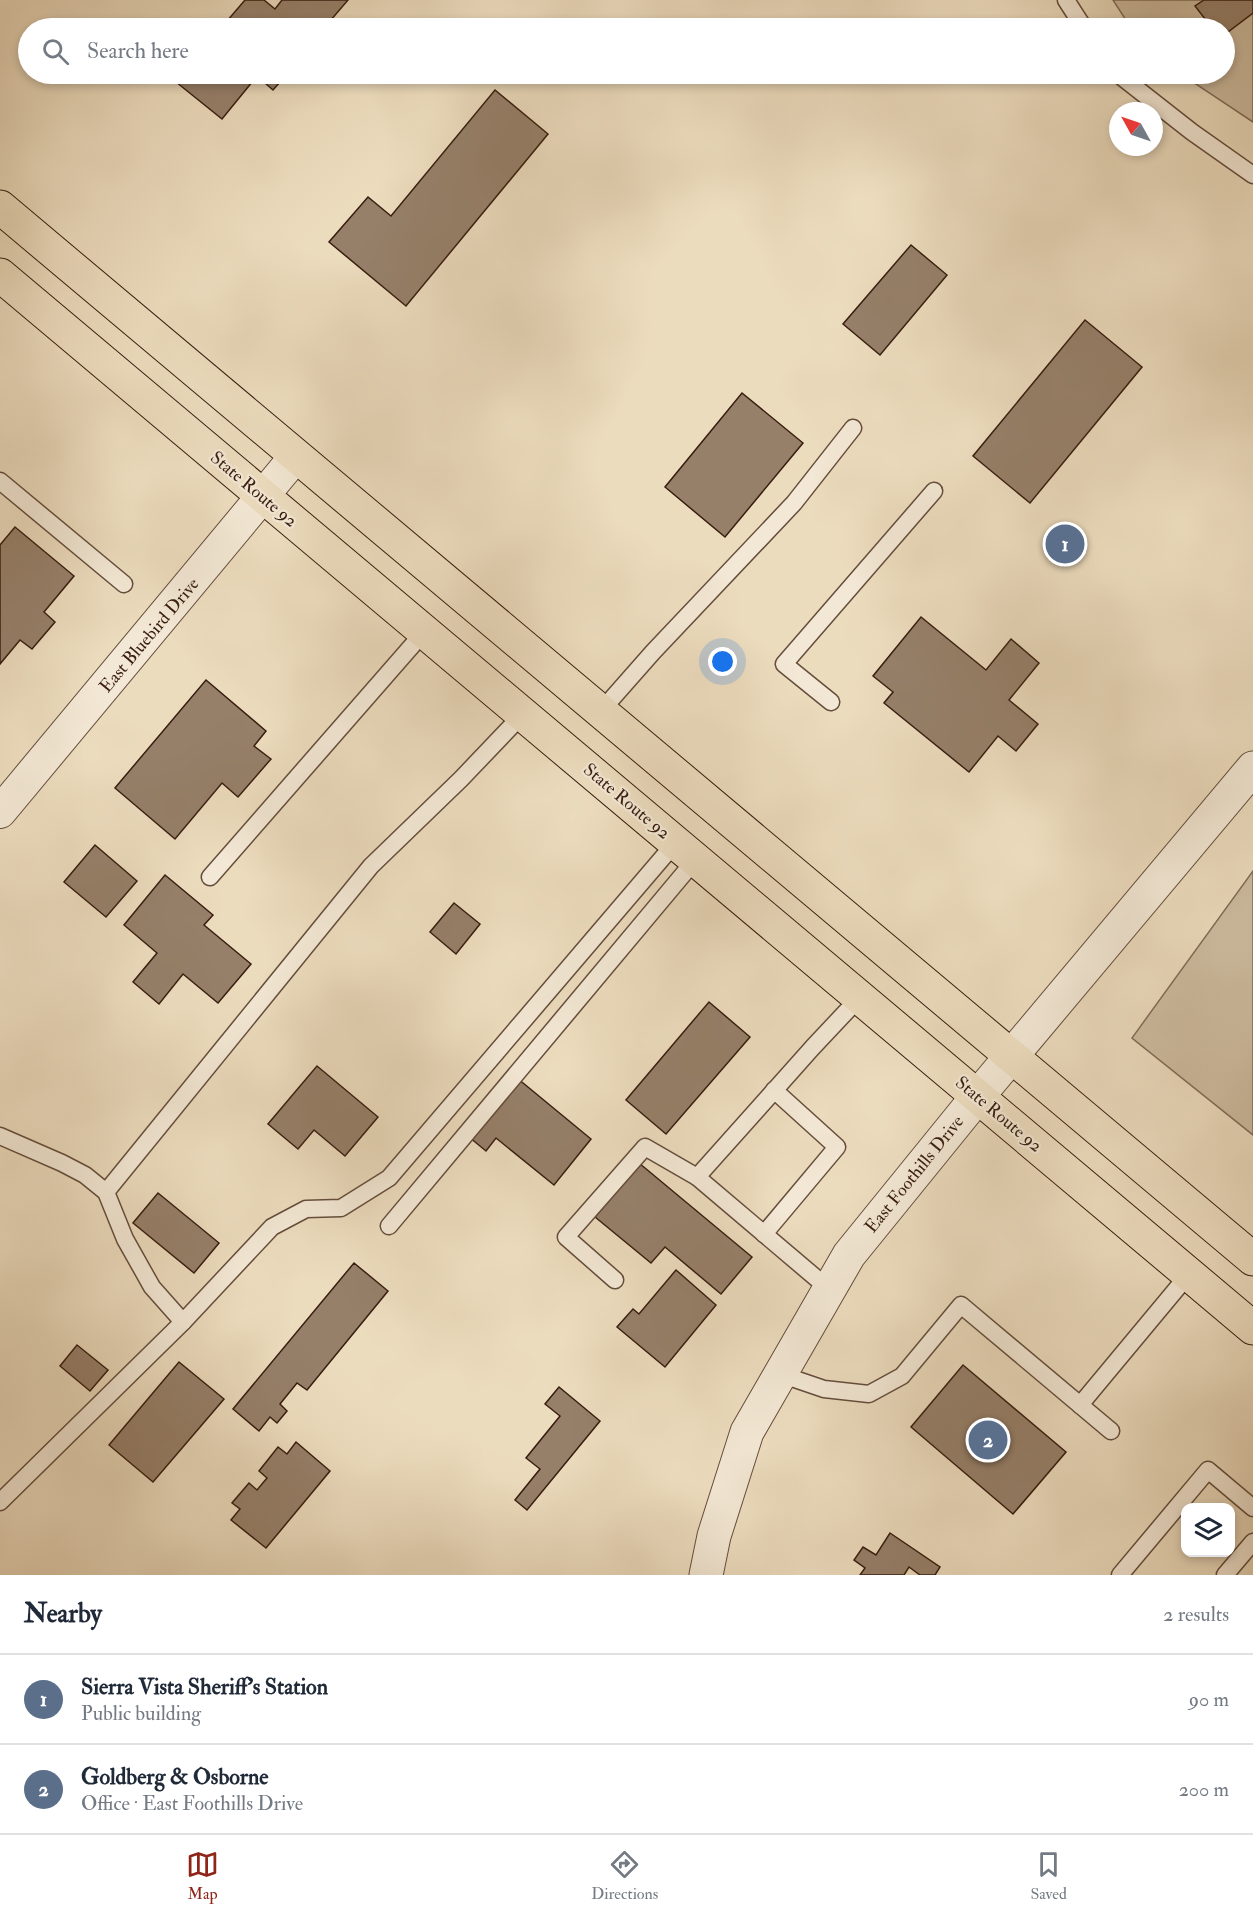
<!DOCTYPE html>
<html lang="en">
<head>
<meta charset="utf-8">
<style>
  body { margin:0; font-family:"IM FELL Double Pica",serif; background:#f6f6f7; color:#1f2937 }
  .controls { position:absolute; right:18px; bottom:18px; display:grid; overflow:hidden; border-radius:12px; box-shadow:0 3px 9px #0003 }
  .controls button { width:54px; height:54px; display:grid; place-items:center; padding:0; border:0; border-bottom:2px solid #e0e1e3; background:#fff; color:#1f2937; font:30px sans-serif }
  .compass { position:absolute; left:1109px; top:102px; width:54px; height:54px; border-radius:50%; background:#fff; box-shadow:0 3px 9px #0003; rotate:310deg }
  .you { position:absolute; left:723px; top:662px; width:21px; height:21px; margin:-15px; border:4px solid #fff; border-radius:50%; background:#1a73e8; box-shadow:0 0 0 9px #1a73e833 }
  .badge { display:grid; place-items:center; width:39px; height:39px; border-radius:50%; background:#8f2418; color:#fff; font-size:20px; font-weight:700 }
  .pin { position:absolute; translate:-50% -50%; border:3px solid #fff; box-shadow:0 2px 6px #0006 }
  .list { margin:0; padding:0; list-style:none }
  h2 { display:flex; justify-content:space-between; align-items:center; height:78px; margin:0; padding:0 24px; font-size:26px }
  h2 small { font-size:20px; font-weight:400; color:#747a83 }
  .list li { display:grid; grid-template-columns:39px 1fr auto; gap:18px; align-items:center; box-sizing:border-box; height:90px; padding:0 24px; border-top:2px solid #e0e1e3 }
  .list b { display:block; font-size:22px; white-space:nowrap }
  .list p { margin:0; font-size:20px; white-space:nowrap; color:#747a83 }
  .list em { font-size:20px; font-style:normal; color:#747a83 }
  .icon { flex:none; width:33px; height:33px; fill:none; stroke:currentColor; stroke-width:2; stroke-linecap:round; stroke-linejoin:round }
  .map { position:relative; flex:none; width:1253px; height:1575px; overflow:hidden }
  .search { position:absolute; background:#fff; box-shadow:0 3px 9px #0003; left:18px; right:18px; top:18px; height:66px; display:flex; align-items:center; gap:15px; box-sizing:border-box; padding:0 21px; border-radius:33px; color:#747a83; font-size:22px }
  .sheet { height:258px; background:#fff }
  nav { display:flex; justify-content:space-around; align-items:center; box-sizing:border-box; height:84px; border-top:2px solid #e0e1e3; background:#fff; font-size:16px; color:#747a83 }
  nav a { display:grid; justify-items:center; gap:3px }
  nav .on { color:#8f2418 }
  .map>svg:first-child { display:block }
  .green { fill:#cdbca0; stroke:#826c58; stroke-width:1.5 }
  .building { fill:#96806a; stroke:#381d10; stroke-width:1.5 }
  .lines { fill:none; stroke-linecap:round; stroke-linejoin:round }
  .service-casing { stroke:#654d3c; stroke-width:19 }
  .minor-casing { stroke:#654d3c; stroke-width:34 }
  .tertiary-casing { stroke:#654d3c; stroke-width:35 }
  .primary-casing { stroke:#381d10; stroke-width:35 }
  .service { stroke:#f3e8d5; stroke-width:16 }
  .minor { stroke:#f3e8d5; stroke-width:32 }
  .tertiary { stroke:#f3e8d5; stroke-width:33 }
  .primary { stroke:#ecdcbe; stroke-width:33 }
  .labels { text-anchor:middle; stroke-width:4.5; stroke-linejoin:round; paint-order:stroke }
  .street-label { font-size:18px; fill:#381d10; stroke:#f3e8d5 }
</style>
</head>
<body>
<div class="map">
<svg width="1253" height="1575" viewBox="0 0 1253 1575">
  <rect width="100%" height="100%" fill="#ecdcbe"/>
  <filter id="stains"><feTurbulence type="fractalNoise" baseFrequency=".00333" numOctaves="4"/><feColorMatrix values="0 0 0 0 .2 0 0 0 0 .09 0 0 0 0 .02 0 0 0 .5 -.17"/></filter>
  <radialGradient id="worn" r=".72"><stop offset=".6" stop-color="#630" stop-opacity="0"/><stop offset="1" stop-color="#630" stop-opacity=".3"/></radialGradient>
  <!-- green -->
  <g class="green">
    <polygon points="1113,0 1253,0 1253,122 1181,74 1224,74 1224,28 1131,28"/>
    <polygon points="1253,871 1253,1135 1132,1038"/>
  </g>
  <!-- building -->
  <g class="building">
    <polygon points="245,0 264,0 275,9 282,0 348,0 324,28 221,28"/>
    <polygon points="1204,0 1253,0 1253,13 1224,35 1224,28 1212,28 1195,6"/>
    <polygon points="183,74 287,74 273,90 257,76 222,119 176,82"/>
    <polygon points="495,90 548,134 406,306 329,242 368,197 391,216"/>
    <polygon points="911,245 947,275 880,355 843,324"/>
    <polygon points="1085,320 1142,367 1030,503 973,456"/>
    <polygon points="742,393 803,443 725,537 665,487"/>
    <polygon points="15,527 74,576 44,612 55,622 32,649 20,640 0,664 0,545"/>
    <polygon points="921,617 986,670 1011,639 1039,663 1009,700 1038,724 1016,751 998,736 969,772 884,703 893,692 873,676"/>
    <polygon points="206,680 266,731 254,746 271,759 238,797 222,783 175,839 115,788"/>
    <polygon points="95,845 137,881 106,917 64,882"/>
    <polygon points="165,875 213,915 204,925 251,964 218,1003 183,974 159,1004 133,982 157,953 124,925"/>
    <polygon points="454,903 480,924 456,954 430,932"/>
    <polygon points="709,1002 750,1037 666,1134 626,1100"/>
    <polygon points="317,1066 378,1117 345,1156 314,1130 298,1149 268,1124"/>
    <polygon points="517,1078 591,1139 554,1185 496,1138 486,1151 469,1137"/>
    <polygon points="639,1163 752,1257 721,1294 665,1247 651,1263 595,1217"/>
    <polygon points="158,1193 219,1243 194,1273 133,1223"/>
    <polygon points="354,1263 388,1291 307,1390 297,1383 280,1404 287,1411 277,1423 270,1417 259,1431 233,1409"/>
    <polygon points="676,1270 716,1305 665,1367 617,1327 633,1309 639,1314"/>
    <polygon points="77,1345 108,1370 90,1391 60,1366"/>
    <polygon points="179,1362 224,1399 153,1482 109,1445"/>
    <polygon points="963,1365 1066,1452 1013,1514 911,1427"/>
    <polygon points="559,1387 600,1421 527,1510 515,1500 540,1469 526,1458 560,1416 545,1404"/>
    <polygon points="296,1442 330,1471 266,1548 231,1520 240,1509 232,1503 249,1483 257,1490 267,1478 259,1471 278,1447 287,1454"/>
    <polygon points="890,1533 940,1567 935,1575 920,1575 909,1567 904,1575 860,1575 865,1568 854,1560 863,1547 876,1555"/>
  </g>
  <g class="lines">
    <!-- service casing -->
    <g class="service-casing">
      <g id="service">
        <polyline points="1066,0 1084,28"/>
        <polyline points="1118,74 1192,132 1253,175"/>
        <polyline points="0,481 124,584"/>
        <polyline points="831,702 784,664 934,491"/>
        <polyline points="601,711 653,652 794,503 853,428"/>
        <polyline points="210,877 424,632"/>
        <polyline points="0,1136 62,1163 85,1175 106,1192 125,1239 152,1287 183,1322"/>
        <polyline points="106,1192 371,866 461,779 523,714"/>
        <polyline points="389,1226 696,859"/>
        <polyline points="764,1234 837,1147 774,1090"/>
        <polyline points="615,1280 566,1237 645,1147 697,1177"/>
        <polyline points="829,1289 697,1177 813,1047 860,997"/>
        <polyline points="780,1374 824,1389 869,1394 902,1376 961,1305 1111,1431"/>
        <polyline points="1080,1405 1189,1274"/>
        <polyline points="0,1502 183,1322 272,1227 306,1209 341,1208 389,1178 676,842"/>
        <polyline points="1120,1575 1208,1470 1253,1508"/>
        <polyline points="1225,1575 1253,1542"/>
      </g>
    </g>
    <!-- minor casing -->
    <g class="minor-casing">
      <polyline id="minor" points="0,812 296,456"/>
    </g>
    <!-- tertiary casing -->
    <g class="tertiary-casing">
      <polyline id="tertiary" points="706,1575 714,1536 747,1432 849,1255 978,1096 1253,768"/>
    </g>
    <!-- primary casing -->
    <g class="primary-casing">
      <g id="primary">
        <polyline points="0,207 1253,1259"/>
        <polyline points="0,275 1253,1328"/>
      </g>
    </g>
    <!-- service -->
    <use href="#service" class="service"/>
    <!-- minor -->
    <use href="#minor" class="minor"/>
    <!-- tertiary -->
    <use href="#tertiary" class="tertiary"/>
    <!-- primary -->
    <use href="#primary" class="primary"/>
  </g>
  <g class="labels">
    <!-- street labels -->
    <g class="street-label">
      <text transform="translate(254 489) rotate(40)" y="6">State Route 92</text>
      <text transform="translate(149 635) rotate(-50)" y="6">East Bluebird Drive</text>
      <text transform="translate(627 801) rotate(40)" y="6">State Route 92</text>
      <text transform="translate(999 1114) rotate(40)" y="6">State Route 92</text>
      <text transform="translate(914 1174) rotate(-51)" y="6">East Foothills Drive</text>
    </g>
  </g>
  <rect width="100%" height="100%" filter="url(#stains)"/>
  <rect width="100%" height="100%" fill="url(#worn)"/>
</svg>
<div class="controls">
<button><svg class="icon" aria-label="layers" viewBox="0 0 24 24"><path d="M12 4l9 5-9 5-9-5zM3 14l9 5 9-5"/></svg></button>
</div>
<svg class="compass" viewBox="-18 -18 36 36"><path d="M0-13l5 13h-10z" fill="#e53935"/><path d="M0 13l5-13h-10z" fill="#747a83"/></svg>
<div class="you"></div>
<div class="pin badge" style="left:1065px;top:544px;background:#5c6f8a">1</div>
<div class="pin badge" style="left:988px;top:1440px;background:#5c6f8a">2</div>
<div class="search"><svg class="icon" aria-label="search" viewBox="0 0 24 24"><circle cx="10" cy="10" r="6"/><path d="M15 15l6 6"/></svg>Search here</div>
</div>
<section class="sheet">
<h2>Nearby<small>2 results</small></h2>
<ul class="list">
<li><span class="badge" style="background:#5c6f8a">1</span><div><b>Sierra Vista Sheriff's Station</b><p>Public building</p></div><em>90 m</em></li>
<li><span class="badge" style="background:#5c6f8a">2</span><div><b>Goldberg &amp; Osborne</b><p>Office · East Foothills Drive</p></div><em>200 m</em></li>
</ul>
</section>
<nav>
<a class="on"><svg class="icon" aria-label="map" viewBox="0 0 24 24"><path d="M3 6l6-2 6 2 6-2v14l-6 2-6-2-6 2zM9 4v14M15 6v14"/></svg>Map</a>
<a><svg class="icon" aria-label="directions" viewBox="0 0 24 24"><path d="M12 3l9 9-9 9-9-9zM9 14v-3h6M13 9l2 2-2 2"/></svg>Directions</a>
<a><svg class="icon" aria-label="saved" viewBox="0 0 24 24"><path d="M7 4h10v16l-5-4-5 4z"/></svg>Saved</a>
</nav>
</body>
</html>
